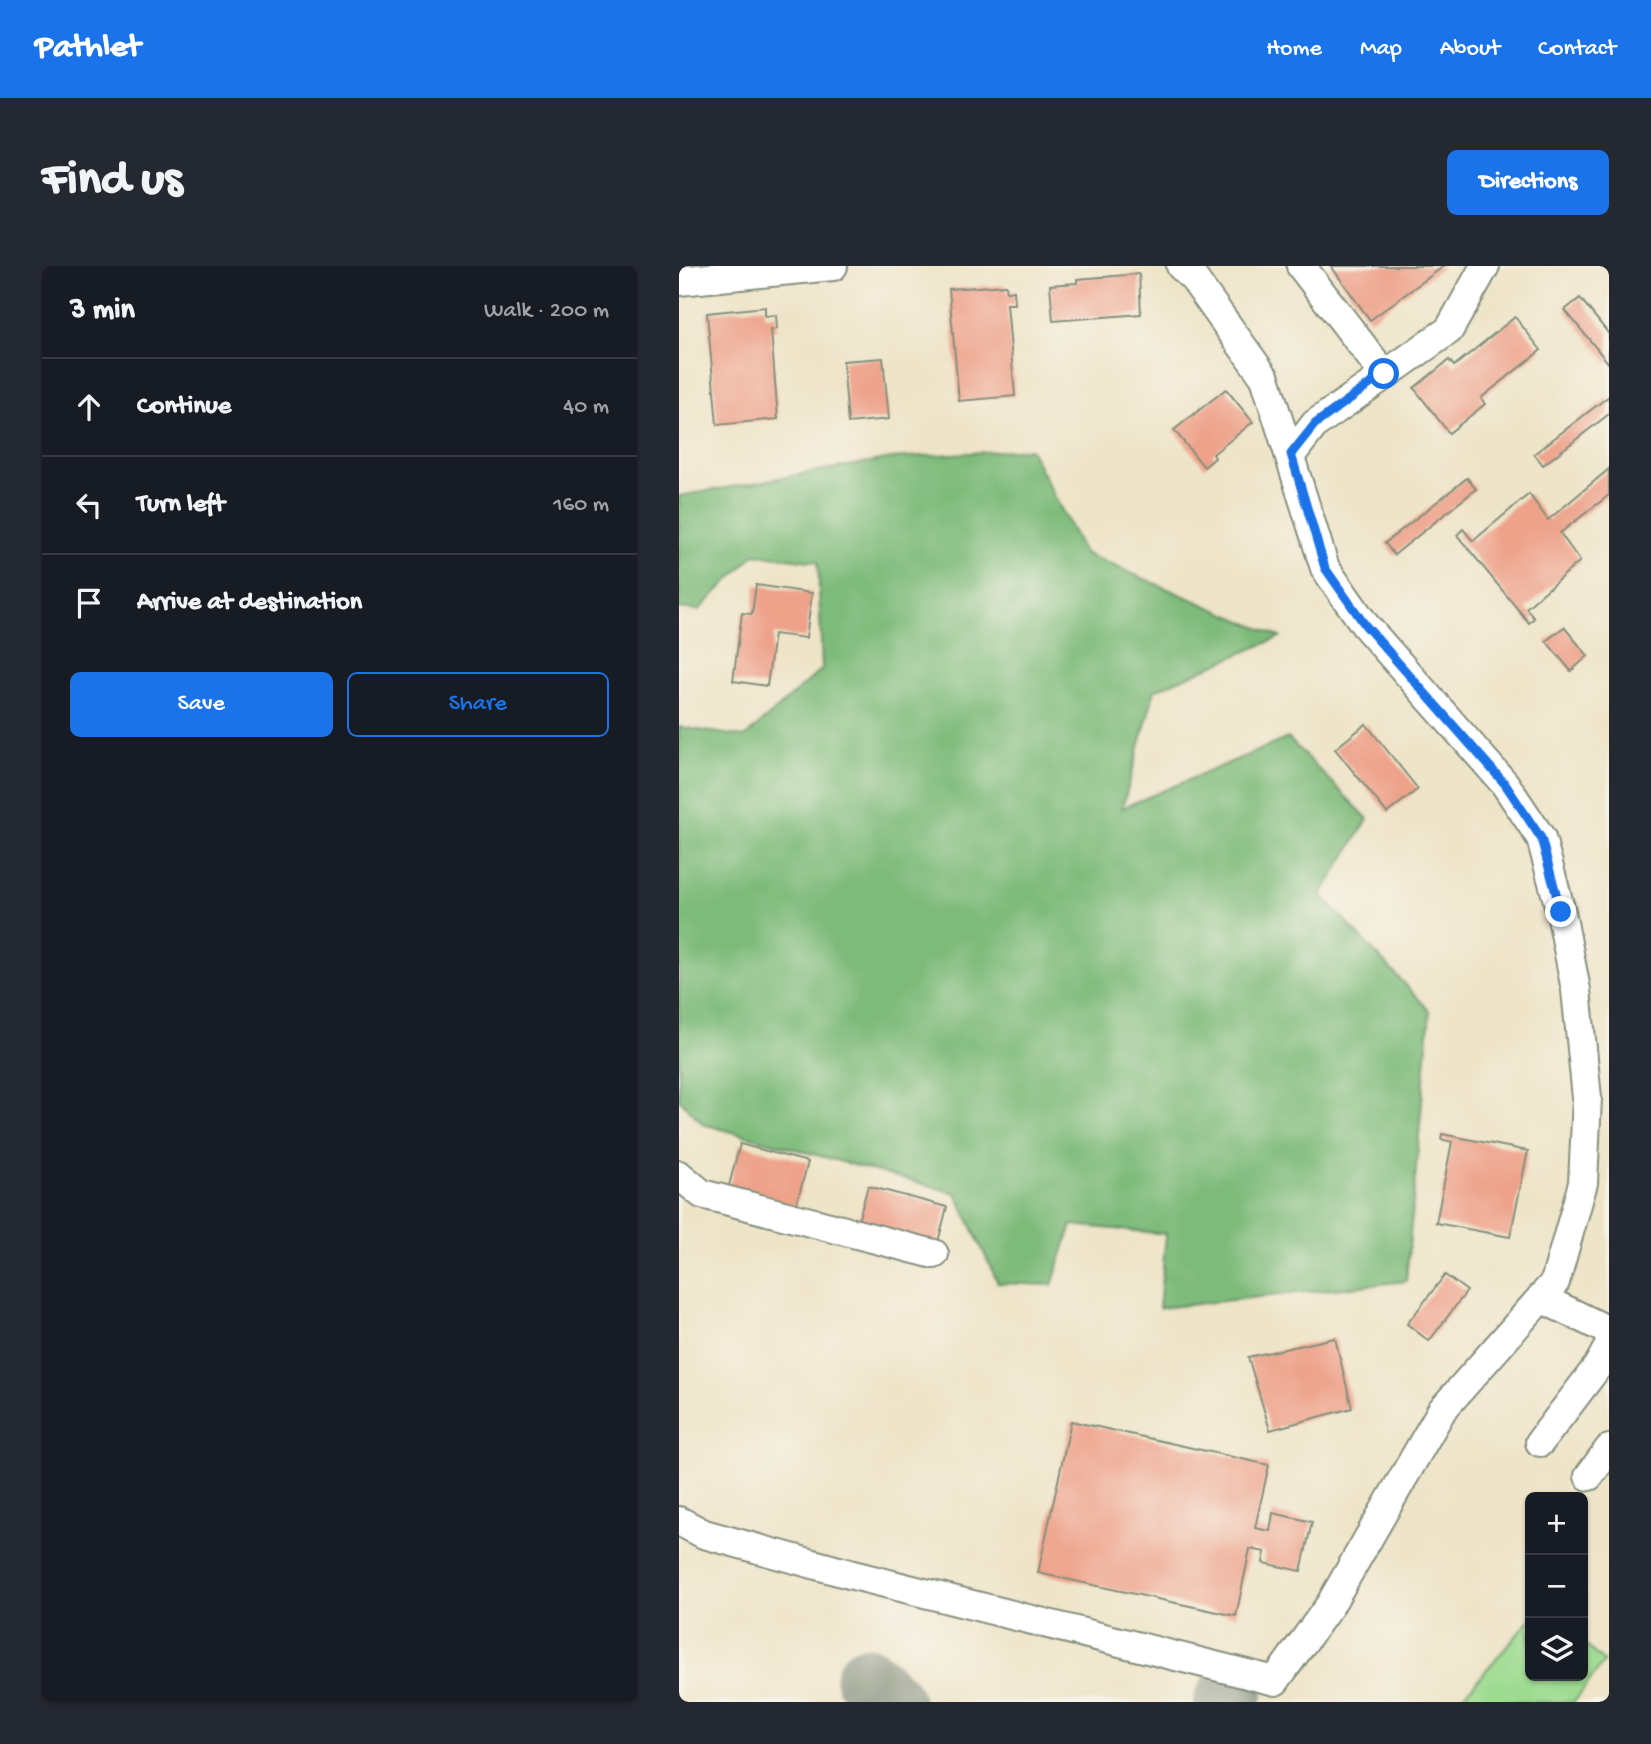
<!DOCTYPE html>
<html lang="en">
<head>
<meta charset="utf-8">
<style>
  body { margin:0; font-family:"Gochi Hand",sans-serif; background:#242831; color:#f1f3f6 }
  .controls { position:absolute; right:21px; bottom:21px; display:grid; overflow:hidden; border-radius:10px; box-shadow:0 2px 5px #0004 }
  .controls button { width:63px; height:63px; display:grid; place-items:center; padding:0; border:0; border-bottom:2px solid #363941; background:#171b24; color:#f1f3f6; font:35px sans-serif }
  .stop { position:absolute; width:21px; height:21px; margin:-16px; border:5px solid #1a73e8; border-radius:50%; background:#fff }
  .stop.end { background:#1a73e8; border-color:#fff; box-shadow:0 2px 7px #0008 }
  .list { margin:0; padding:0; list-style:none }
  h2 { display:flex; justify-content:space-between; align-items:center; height:91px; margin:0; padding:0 28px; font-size:30px }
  h2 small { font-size:23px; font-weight:400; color:#9ea1a6 }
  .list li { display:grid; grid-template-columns:46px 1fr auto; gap:21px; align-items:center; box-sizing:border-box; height:98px; padding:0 28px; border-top:2px solid #363941 }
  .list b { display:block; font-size:26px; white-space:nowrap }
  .list em { font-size:23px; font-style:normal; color:#9ea1a6 }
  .actions { display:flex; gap:14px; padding:21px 28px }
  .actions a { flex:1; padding:16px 0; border:2px solid #1a73e8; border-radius:10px; text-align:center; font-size:24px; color:#1a73e8 }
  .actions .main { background:#1a73e8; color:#fff }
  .icon { flex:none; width:38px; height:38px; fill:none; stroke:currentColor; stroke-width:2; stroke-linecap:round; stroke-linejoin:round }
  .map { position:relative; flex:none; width:930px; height:1436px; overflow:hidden; border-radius:10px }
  header { display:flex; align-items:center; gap:42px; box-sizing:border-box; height:98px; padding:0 35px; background:#1a73e8; color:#fff }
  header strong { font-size:33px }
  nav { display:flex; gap:38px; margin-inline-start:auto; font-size:24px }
  .intro { display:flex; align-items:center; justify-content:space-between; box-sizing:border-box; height:168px; padding:0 42px }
  h1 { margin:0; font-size:49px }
  .button { padding:18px 32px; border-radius:10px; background:#1a73e8; color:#fff; font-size:24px; font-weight:700 }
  main { display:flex; gap:42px; padding:0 42px }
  aside { flex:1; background:#171b24; border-radius:10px; box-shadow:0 2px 5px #0004 }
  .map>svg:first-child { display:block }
  .green { fill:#9ddb90; stroke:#5e8c62; stroke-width:2 }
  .forest { fill:#7ebb7a; stroke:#4e7c57; stroke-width:2 }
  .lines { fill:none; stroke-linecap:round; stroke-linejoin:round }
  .taxiway { stroke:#86907e; stroke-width:63 }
  .building { fill:#eea28a }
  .minor-casing { stroke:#86907e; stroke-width:32 }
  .minor { stroke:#fff; stroke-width:28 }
  .route { stroke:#1a73e8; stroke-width:9 }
</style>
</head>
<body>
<header>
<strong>Pathlet</strong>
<nav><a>Home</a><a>Map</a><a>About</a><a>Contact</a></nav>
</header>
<div class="intro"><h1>Find us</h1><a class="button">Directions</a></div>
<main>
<aside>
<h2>3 min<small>Walk · 200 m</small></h2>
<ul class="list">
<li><svg class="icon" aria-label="ahead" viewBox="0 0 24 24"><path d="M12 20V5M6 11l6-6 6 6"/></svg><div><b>Continue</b></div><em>40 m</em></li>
<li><svg class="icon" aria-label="left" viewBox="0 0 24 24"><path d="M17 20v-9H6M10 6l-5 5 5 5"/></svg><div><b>Turn left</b></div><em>160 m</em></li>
<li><svg class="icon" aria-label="arrive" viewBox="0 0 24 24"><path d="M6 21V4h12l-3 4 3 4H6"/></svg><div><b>Arrive at destination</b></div></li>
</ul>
<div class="actions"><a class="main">Save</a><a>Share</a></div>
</aside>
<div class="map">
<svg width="930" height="1436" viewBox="0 0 930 1436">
  <rect width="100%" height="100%" fill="#f7f3e8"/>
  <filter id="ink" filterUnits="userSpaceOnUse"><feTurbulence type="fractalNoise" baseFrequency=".0143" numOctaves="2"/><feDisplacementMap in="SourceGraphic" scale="14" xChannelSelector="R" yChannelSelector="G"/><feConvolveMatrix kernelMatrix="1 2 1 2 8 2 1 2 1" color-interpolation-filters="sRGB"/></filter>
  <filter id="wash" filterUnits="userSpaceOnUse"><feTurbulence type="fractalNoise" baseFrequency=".00686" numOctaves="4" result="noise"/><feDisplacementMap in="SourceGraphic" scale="28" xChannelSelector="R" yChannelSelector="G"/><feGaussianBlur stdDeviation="1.57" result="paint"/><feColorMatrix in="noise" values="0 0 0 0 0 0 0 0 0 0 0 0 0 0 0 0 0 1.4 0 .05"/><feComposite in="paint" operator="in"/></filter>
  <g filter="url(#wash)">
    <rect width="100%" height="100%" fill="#eee4c8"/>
    <!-- green -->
    <polygon class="green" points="851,1354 851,1410 904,1410 904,1377 925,1396 895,1436 779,1436"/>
    <!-- forest -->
    <polygon class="forest" points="351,183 405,287 601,371 476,424 443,542 609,472 689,553 642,629 751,745 727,1015 480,1042 487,968 393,959 373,1019 319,1017 277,927 24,858 0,833 0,461 66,471 143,403 139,296 76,288 20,344 0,342 0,230 213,192"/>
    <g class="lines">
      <!-- taxiway -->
      <g class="taxiway">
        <polyline points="188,1412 213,1436"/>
        <polyline points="546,1436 553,1425"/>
      </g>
    </g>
    <g id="blocks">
      <!-- building -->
      <g class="building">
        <polygon points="652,0 765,0 691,54"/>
        <polygon points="460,8 462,48 374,55 371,19 398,17 398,13"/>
        <polygon points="327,19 328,26 335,25 336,38 328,38 336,130 280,135 270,23"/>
        <polygon points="901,32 930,68 930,98 886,44"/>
        <polygon points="86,41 86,50 97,49 98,63 92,64 99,153 38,159 28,47"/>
        <polygon points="836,51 862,84 802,132 806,138 770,167 735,122 770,94 775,100"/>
        <polygon points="204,92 210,153 169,157 164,95"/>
        <polygon points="547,123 574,156 534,188 536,192 525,201 495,164"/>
        <polygon points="930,130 930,148 864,199 855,188"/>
        <polygon points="930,203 930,229 881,267 901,295 847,342 855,352 850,357 778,269 784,263 794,275 850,228 869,254"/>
        <polygon points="788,212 797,223 715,289 706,277"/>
        <polygon points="77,319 133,327 127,372 95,368 88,420 54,415 63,347 73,348"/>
        <polygon points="885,361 909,390 892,405 867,375"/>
        <polygon points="687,458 739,523 708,547 656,483"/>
        <polygon points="763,868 849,885 831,971 757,957 773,876 762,873"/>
        <polygon points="61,878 129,896 117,940 48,927"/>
        <polygon points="189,920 268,941 258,980 178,959"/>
        <polygon points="766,1009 788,1025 750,1075 728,1058"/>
        <polygon points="656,1072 673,1142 591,1164 569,1091"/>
        <polygon points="392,1155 590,1199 576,1262 591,1265 594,1247 633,1256 622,1305 584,1297 586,1286 571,1283 557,1350 359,1307"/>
      </g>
    </g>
  </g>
  <g filter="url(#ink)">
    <use href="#blocks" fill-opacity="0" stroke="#86907e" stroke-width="2"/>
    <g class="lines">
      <!-- minor casing -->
      <g class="minor-casing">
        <g id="minor">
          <polyline points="622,0 705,108"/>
          <polyline points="0,15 154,0"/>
          <polyline points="612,189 636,158 770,64 806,0"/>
          <polyline points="0,909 23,928 255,988"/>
          <polyline points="862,1032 930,1065"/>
          <polyline points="861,1176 919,1100 930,1080"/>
          <polyline points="910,1210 930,1183"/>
          <polyline points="0,1255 25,1268 174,1309 596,1415 651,1339 763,1144 876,1016 904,917 908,832 897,724 882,646 862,572 826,518 686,359 646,302 586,112 515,13 502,0"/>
        </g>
      </g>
      <!-- minor -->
      <use href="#minor" class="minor"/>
    </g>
  </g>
  <g class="lines" filter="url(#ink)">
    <!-- route -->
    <polyline class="route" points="705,108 636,158 612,188 646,302 686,359 826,518 862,572 882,646"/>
  </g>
</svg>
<div class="controls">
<button>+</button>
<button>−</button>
<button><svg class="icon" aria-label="layers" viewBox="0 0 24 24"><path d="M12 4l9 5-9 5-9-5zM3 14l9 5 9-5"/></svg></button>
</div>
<div class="stop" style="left:705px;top:108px"></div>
<div class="stop end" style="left:882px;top:646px"></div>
</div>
</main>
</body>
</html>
